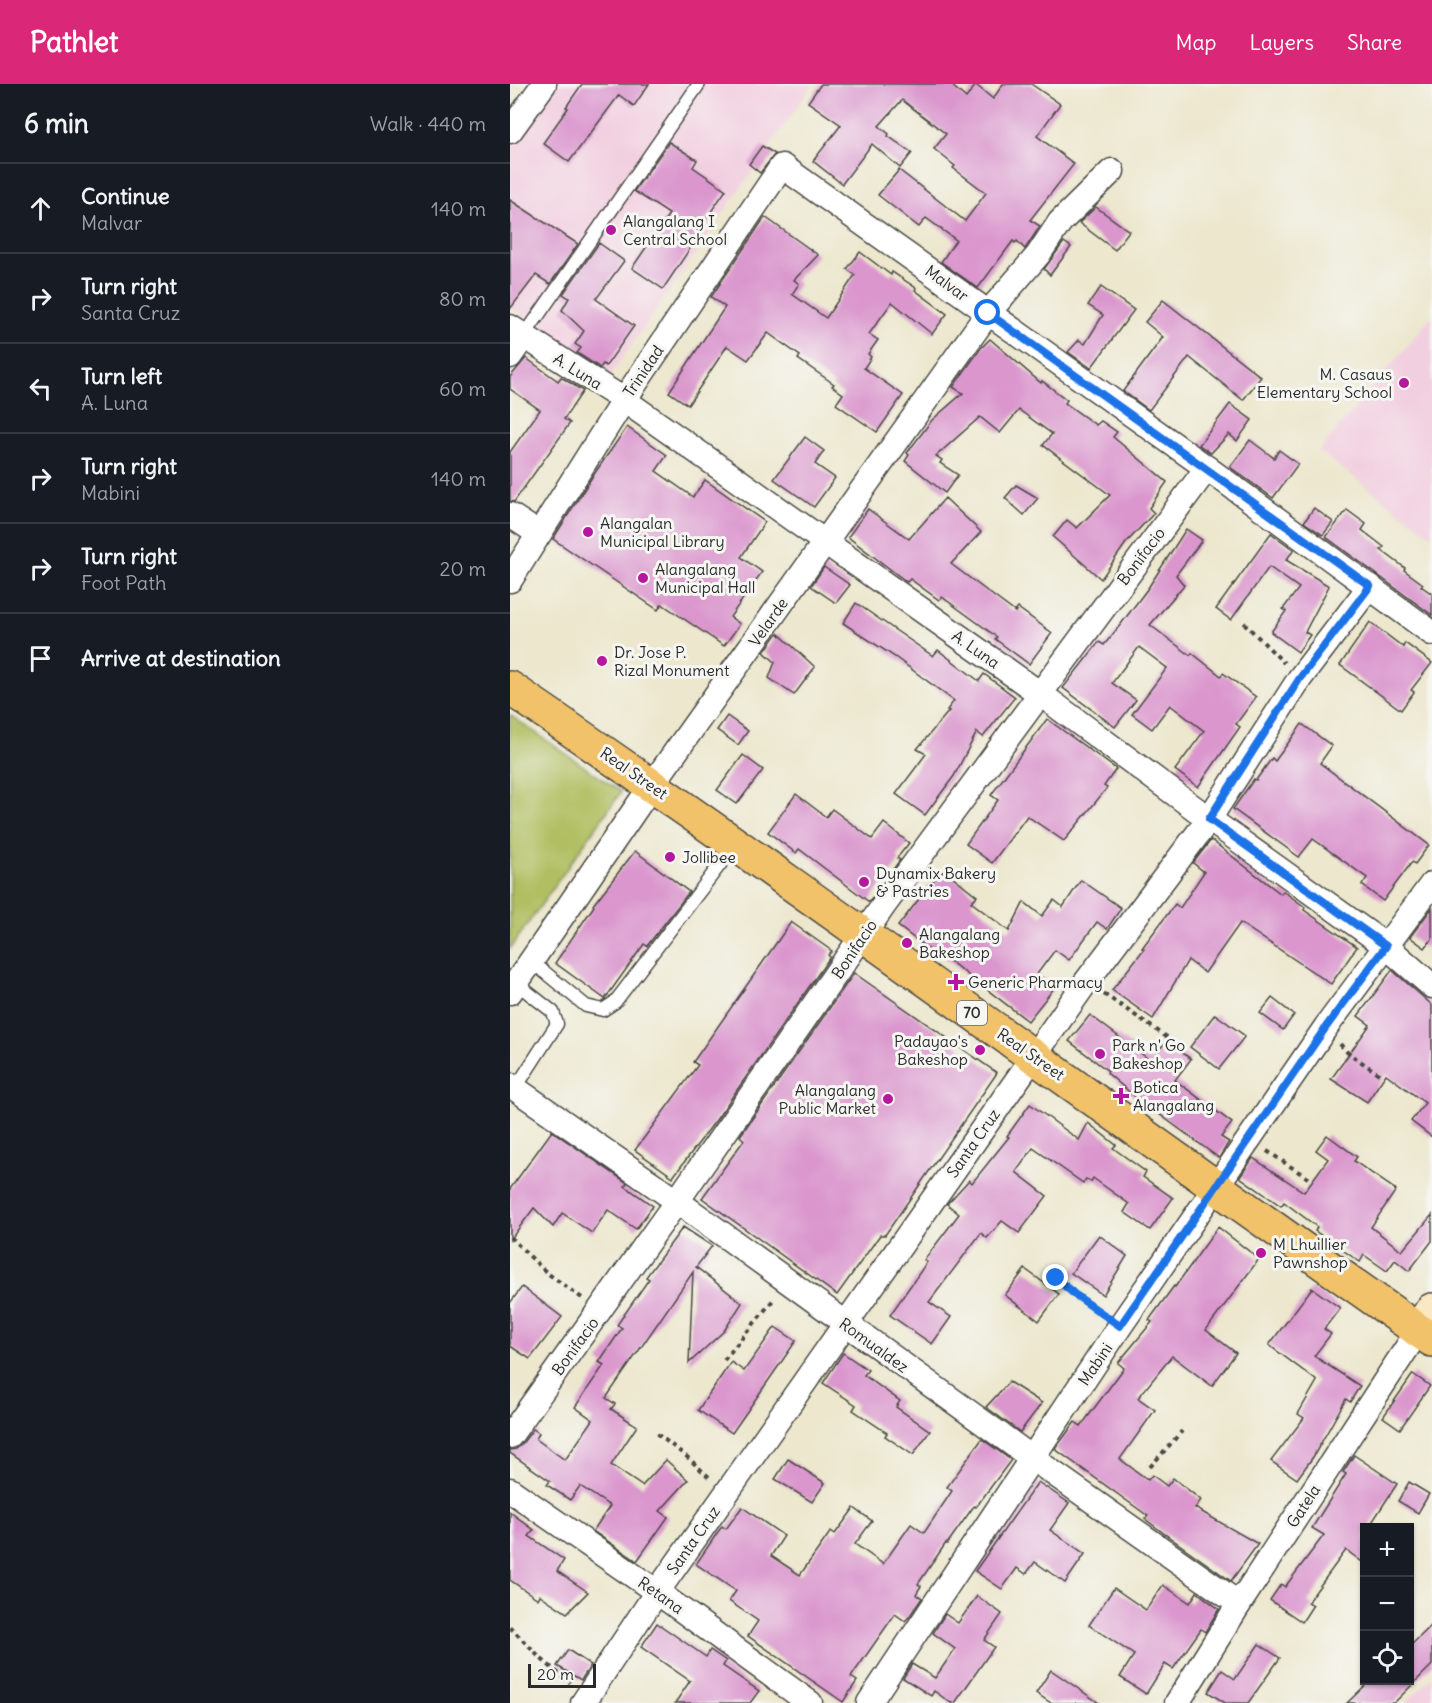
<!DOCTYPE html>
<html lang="en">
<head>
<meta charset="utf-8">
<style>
  body { margin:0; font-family:Delius,sans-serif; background:#242831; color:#f1f3f6 }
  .controls { position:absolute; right:18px; bottom:18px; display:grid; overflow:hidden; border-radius:0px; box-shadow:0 2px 4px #0004 }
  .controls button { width:54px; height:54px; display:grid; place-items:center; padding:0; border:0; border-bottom:2px solid #363941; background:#171b24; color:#f1f3f6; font:30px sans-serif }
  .scale { position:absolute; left:18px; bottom:15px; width:68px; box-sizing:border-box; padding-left:6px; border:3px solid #2b2b2b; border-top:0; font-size:16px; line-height:21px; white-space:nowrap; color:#2b2b2b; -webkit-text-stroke:4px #f6f6f2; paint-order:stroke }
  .stop { position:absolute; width:18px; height:18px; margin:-14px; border:4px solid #1a73e8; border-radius:50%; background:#fff }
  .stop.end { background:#1a73e8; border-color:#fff; box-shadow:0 2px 6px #0008 }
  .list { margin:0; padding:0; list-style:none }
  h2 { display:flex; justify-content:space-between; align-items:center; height:78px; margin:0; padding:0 24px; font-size:26px }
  h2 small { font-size:20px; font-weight:400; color:#9ea1a6 }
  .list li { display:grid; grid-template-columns:39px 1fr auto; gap:18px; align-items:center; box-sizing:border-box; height:90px; padding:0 24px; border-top:2px solid #363941 }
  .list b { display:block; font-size:22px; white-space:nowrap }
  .list p { margin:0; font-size:20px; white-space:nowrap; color:#9ea1a6 }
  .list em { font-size:20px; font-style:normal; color:#9ea1a6 }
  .icon { flex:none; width:33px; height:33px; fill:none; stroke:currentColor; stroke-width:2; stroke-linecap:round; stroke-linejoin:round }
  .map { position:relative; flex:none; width:922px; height:1619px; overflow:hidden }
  header { display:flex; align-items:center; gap:36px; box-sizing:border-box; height:84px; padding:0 30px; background:#db2777; color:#fff }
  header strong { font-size:28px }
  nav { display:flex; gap:33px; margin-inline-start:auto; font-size:21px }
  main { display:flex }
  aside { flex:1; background:#171b24 }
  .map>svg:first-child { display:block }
  .built { fill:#f2cfe0 }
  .green { fill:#b1bf62; stroke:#6e7546; stroke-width:1.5 }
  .building { fill:#da96cd }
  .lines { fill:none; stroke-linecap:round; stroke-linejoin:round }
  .lane-casing { stroke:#484743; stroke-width:15 }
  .street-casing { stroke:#484743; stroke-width:27 }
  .secondary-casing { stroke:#484743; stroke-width:36 }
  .highway-casing { stroke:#484743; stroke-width:36 }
  .path { stroke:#484743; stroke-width:4; stroke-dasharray:4.5 4.5; stroke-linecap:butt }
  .lane { stroke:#fff; stroke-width:12 }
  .street { stroke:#fff; stroke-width:24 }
  .secondary { stroke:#fae7c3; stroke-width:33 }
  .highway { stroke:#f2c26a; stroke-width:33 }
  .route { stroke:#1a73e8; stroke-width:8 }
  .poi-dot { fill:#b5179e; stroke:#f6f6f2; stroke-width:2 }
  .labels { text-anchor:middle; stroke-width:6; stroke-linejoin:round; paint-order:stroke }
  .shield { fill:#f6f6f2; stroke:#686867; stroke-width:1.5 }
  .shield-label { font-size:15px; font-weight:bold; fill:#2b2b2b }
  .poi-label { font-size:16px; fill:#2b2b2b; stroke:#f6f6f2; text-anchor:start }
  .street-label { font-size:16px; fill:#2b2b2b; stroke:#f6f6f2 }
</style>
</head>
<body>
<header>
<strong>Pathlet</strong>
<nav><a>Map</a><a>Layers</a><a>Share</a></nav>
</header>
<main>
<aside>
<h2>6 min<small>Walk · 440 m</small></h2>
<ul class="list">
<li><svg class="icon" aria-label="ahead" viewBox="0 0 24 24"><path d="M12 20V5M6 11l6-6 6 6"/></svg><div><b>Continue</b><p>Malvar</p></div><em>140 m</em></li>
<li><svg class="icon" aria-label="right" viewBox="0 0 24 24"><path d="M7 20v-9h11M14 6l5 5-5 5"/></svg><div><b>Turn right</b><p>Santa Cruz</p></div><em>80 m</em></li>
<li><svg class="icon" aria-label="left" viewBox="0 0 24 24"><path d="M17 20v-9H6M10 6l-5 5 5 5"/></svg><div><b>Turn left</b><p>A. Luna</p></div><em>60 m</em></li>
<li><svg class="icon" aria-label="right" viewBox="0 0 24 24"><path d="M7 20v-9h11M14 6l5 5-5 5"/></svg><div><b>Turn right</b><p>Mabini</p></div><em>140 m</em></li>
<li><svg class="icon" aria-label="right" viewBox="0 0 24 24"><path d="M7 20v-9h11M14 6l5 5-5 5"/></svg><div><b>Turn right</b><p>Foot Path</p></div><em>20 m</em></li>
<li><svg class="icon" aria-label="arrive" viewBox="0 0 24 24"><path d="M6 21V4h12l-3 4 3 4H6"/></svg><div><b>Arrive at destination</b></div></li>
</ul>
</aside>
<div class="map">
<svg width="922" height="1619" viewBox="0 0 922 1619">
  <rect width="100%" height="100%" fill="#f6f6f2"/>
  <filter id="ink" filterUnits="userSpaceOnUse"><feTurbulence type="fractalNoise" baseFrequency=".0167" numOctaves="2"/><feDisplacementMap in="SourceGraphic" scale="12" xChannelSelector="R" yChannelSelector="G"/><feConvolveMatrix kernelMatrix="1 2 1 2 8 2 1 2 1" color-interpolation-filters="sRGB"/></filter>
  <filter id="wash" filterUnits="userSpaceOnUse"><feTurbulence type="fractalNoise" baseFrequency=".008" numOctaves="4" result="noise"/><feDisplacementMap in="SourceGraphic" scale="24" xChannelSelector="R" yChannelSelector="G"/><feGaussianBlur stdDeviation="1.35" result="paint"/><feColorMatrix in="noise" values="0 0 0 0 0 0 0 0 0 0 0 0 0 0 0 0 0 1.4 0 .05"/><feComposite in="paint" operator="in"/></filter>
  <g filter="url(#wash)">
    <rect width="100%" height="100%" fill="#ece7cd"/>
    <!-- built -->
    <g class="built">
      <polygon points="48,0 303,0 99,293 0,223 0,68"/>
      <polygon points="922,232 922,452 809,367"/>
      <polygon points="922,1593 922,1619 895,1619"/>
    </g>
    <!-- green -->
    <polygon class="green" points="0,631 111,708 0,865"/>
    <g id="blocks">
      <!-- building -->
      <g class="building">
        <polygon points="72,0 139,0 124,22 109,11 59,78 33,59 58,24 56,23"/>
        <polygon points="311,0 440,0 456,14 466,1 483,15 493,0 521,0 550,20 527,52 564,80 520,136 530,142 517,162 515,165 507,157 505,159 503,157 468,204 431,178 446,156 416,134 409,143 368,111 389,86 455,137 476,109 443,84 445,82 424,65 436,50 392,16 369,42 379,50 378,52 402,69 390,84 362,60 332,100 303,77 331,41 298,18"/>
        <polygon points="159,58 187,76 183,83 216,106 182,155 185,157 153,205 122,184 159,130 124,107"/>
        <polygon points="252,62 265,70 250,89 239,80"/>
        <polygon points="0,116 68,160 40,200 26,191 0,225"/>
        <polygon points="586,123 619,147 605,166 569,139"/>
        <polygon points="255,133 308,171 284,196 289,200 282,210 316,234 345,191 337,185 350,168 381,191 382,188 406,204 405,206 437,230 422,250 382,218 359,250 368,256 358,270 361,273 354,284 393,311 367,348 326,320 333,310 322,302 324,300 288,275 290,272 258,249 238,276 217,262 178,321 159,308 215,223 201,213"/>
        <polygon points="554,158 561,163 540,191 534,185"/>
        <polygon points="89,159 114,177 86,215 124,242 96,282 93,280 90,284 67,269 71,264 65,260 74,247 52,226 59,214 53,210"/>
        <polygon points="591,203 624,226 581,284 558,268 569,256 575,260 593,231 578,221"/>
        <polygon points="653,216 751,293 733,316 679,273 639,326 613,307 653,253 635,238"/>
        <polygon points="480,255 531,299 532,297 557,316 555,319 586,341 591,337 607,348 603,353 657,398 639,424 644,429 616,459 591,495 543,453 557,436 567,444 600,411 533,361 542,350 509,326 490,349 470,333 426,372 432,376 430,379 448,391 435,409 395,377 399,371 397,369 422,336 453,309 443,303 471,264"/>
        <polygon points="16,274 48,297 51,293 73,307 54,335 60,339 4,418 0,417 0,368 30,326 0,305 0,293"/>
        <polygon points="720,320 742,336 727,357 719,350 701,369 689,361"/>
        <polygon points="117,343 157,371 146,387 183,413 195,396 255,438 231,473 252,488 220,533 230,540 214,562 152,520 148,526 43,455 82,393"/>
        <polygon points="295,353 314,367 305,380 325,394 304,423 264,395"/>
        <polygon points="740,356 764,374 769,366 788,380 763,414 720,383"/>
        <polygon points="506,401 528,414 514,431 495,414"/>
        <polygon points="435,414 471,448 441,480 505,528 508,524 542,549 519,580 485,555 487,553 432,513 429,516 400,495 397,498 338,453 358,425 399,455"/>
        <polygon points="804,424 823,438 813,451 794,438"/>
        <polygon points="837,426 856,440 852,446 874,463 871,466 895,484 894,486 913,500 911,502 922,510 922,531 816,453"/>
        <polygon points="676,445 692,456 666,491 674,501 640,541 680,571 682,569 711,592 713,589 746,613 726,640 730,643 688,703 665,686 694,647 660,621 642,645 622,630 657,584 629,563 602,599 626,616 605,643 553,604 589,558 594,561 611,540 638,504"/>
        <polygon points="761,449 784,466 776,476 819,502 795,548 800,551 788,568 761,548 776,527 773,525 789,504 759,483 721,536 706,525"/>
        <polygon points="314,483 340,501 326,519 301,502"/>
        <polygon points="346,519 423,572 428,566 469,597 474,590 505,613 473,653 467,648 444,692 415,731 386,710 416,670 407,665 439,627 437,626 444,617 385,573 333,539"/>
        <polygon points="860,538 893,563 895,559 922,579 901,606 904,608 891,626 830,581"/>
        <polygon points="268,549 305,583 284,611 259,594 265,578 254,568"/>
        <polygon points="217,632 238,647 228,661 207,646"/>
        <polygon points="537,635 606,685 594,702 597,704 554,757 517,732 482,779 456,760 488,716 481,711"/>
        <polygon points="792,640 822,662 810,679 919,761 905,780 902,778 873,817 852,801 857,794 803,755 789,773 723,725 744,695 746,696 762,674 765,677"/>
        <polygon points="233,671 253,686 227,720 207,706"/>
        <polygon points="286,710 316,733 322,725 362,755 374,739 399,759 387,774 390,776 359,818 289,765 286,769 258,748"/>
        <polygon points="701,756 771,810 773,807 795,823 794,826 847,863 821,900 730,839 695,889 678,876 643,935 602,906 634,865 632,864 665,820 670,824 694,788 683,779"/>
        <polygon points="125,767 179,808 137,862 134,860 95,915 45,879 84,822 83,821"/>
        <polygon points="430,788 437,788 467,812 461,818 499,847 514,818 532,832 544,816 553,823 571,796 611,824 597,845 587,838 559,876 545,866 527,890 545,903 518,937 424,865 422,868 388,842"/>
        <polygon points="922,824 922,855 915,864 900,853"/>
        <polygon points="281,838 322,867 318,871 320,873 206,1036 163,1093 125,1066 188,981 183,978"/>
        <polygon points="882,886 922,921 922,1053 901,1037 915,1019 876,990 857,1018 821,995 860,941 848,932"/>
        <polygon points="344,889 487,989 375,1151 370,1151 327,1211 192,1114 234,1056 230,1052"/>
        <polygon points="762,914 784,931 773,946 750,929"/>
        <polygon points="705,930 735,952 709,985 680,963"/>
        <polygon points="580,931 641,977 656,957 681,975 665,996 722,1039 711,1053 719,1058 709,1074 623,1011 597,989 598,987 559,957"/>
        <polygon points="520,1020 569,1056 578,1039 606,1061 603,1064 636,1088 633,1093 663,1114 640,1146 614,1128 619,1120 583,1094 581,1098 576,1095 573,1099 523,1064 506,1088 537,1112 509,1149 492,1137 477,1154 471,1149 419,1218 441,1233 422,1260 380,1231 417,1178 414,1176 449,1130 437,1120 459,1096 462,1099 499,1053 497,1052"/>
        <polygon points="42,1047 117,1099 115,1102 143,1122 126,1145 98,1126 82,1149 52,1129 43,1143 24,1124 0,1156 0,1105"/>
        <polygon points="817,1051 847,1073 844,1077 886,1106 861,1143 892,1167 922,1131 922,1157 899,1187 885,1176 877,1187 854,1171 850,1178 805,1147 807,1143 774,1118 771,1122 730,1093 743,1074 794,1108 818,1075 806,1066"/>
        <polygon points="173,1143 202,1162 186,1183 232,1219 214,1247 179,1279 183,1188 96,1314 105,1320 101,1325 127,1342 101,1381 132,1402 156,1376 178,1396 150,1427 158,1433 127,1477 83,1447 100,1422 70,1402 60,1416 37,1401 40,1397 0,1369 0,1366 6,1365 11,1361 23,1345 29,1349 26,1355 55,1376 83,1336 65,1323 94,1281 89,1278 112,1244 107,1241 139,1195 136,1193"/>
        <polygon points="708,1143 749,1175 696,1246 726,1269 702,1302 662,1272 628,1314 645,1326 610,1375 638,1396 642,1391 657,1402 663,1394 691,1416 685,1424 748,1460 721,1497 655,1450 635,1435 638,1432 545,1365 565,1338 571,1342 614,1284 608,1279 642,1238 639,1236 664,1202 665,1203"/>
        <polygon points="589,1151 617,1172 593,1211 561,1189"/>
        <polygon points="515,1185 549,1210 529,1237 495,1211"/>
        <polygon points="12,1203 52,1233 20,1275 0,1262 0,1219"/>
        <polygon points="802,1204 830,1224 814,1245 821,1250 804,1272 850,1302 840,1318 836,1315 803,1373 787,1395 761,1377 794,1334 788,1330 807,1297 759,1261"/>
        <polygon points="265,1243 286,1257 222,1349 188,1326 221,1278 234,1287"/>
        <polygon points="333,1269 358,1286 354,1291 390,1317 386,1323 420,1347 403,1371 375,1352 377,1349 343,1326 346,1321 313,1299"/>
        <polygon points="903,1290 920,1302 890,1345 873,1333"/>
        <polygon points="499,1298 532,1319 510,1348 476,1323"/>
        <polygon points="472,1355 501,1376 466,1423 464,1422 437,1460 436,1459 408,1500 411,1502 406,1510 412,1514 399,1533 395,1537 385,1530 341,1593 347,1597 333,1618 238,1552 248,1537 219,1517 226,1507 186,1480 212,1442 216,1445 232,1423 274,1452 261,1472 290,1491 321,1447 325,1450 344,1424 362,1437 345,1460 373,1480 401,1440 414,1449 442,1407 437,1403"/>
        <polygon points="844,1371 887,1400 859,1443 855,1443 855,1480 836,1466 798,1518 803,1521 792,1538 760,1516 771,1500 775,1503 814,1451 802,1444 836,1390 833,1388"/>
        <polygon points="278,1375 315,1399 302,1418 265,1395"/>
        <polygon points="528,1398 559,1419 540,1446 575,1470 555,1499 525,1478 516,1490 507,1484 492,1505 465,1487"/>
        <polygon points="899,1398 919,1410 908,1429 888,1417"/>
        <polygon points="0,1428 24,1446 19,1452 54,1476 47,1487 78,1508 57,1529 30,1511 28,1515 0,1496"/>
        <polygon points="653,1501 680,1519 687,1508 709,1525 695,1548 691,1545 663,1585 655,1580 636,1610 610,1593 624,1571 579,1541 604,1504 636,1526"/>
        <polygon points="467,1512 492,1530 474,1556 484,1563 445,1619 441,1619 424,1607 421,1612 393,1594 402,1580 425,1594 445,1565 423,1549 435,1530 448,1539"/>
        <polygon points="147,1539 196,1573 200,1566 216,1577 213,1582 249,1607 240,1619 165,1619 180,1597 131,1563"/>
        <polygon points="922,1541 922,1581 884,1619 837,1619 861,1596 900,1596 900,1562"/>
        <polygon points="749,1560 770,1574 738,1619 715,1619 698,1608 712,1586 725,1595"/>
        <polygon points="58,1566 81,1581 71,1596 47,1582"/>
        <polygon points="541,1586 589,1619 541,1619 526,1609"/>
      </g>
    </g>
  </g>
  <g filter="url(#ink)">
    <use href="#blocks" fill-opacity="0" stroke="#484743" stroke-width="1.5"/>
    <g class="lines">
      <!-- lane casing -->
      <g class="lane-casing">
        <g id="lane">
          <polyline points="14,252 189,0"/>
          <polyline points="21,877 76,922 93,926 105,918 225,761"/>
          <polyline points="5,1005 47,940 43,928 6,899"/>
        </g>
      </g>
      <!-- street casing -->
      <g class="street-casing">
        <g id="street">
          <polyline points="0,47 34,0"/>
          <polyline points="0,243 114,316 529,609 699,735 876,862 922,902"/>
          <polyline points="0,272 14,252"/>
          <polyline points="0,431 29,450"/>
          <polyline points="0,496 108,325 272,82 697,384 922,549"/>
          <polyline points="0,908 142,701 478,229 528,171 550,138 602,87"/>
          <polyline points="0,1001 167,1117 522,1374 729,1520"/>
          <polyline points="0,1352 167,1117 374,821 697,384"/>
          <polyline points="0,1406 147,1508 300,1619"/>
          <polyline points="73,1619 147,1508 576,898 699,735 790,594 860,502"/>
          <polyline points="359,1619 610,1242 739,1055 816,943 922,800"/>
          <polyline points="667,1619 729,1520 908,1247"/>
        </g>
      </g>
      <!-- secondary casing -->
      <g class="secondary-casing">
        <polyline id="secondary" points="908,1247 922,1226"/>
      </g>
      <!-- highway casing -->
      <g class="highway-casing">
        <path id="highway" d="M0,604C311,816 614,1040 922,1256"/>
      </g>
      <!-- path -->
      <g class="path">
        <polyline points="734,539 774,579"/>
        <polyline points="594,910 664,958"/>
        <polyline points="830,960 837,968 869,990"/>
        <polyline points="757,1067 798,1094"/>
        <polyline points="0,1153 37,1189 72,1214"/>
        <polyline points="546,1194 592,1230"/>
        <polyline points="214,1276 264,1215"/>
        <polyline points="147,1350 176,1372 200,1394"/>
        <polyline points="640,1383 672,1347"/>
        <polyline points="0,1543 29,1573 60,1599"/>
      </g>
      <!-- lane -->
      <use href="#lane" class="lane"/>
      <!-- street -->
      <use href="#street" class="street"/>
      <!-- secondary -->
      <use href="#secondary" class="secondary"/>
      <!-- highway -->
      <use href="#highway" class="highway"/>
    </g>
  </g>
  <g class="lines" filter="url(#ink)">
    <!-- route -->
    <polyline class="route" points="478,229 860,502 790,594 699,735 876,862 816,943 610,1242 564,1210 546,1194"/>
  </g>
  <!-- markers -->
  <g class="poi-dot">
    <circle cx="101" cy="146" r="6"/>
    <circle cx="894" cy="299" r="6"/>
    <circle cx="78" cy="448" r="6"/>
    <circle cx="133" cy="494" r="6"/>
    <circle cx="92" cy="577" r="6"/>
    <circle cx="160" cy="773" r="6"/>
    <circle cx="354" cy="798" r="6"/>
    <circle cx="397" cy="859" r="6"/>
    <path d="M443 889h6v6h6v6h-6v6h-6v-6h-6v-6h6z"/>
    <circle cx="470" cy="966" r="6"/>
    <circle cx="590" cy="970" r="6"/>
    <path d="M608 1003h6v6h6v6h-6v6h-6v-6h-6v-6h6z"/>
    <circle cx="378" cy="1015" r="6"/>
    <circle cx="751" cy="1169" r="6"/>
  </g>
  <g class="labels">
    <!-- shield labels -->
    <rect class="shield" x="447" y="917" width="30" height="24" rx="4.5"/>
    <g class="shield-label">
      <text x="462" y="934">70</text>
    </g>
    <!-- poi labels -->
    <g class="poi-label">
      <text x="113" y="143">Alangalang I<tspan x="113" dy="18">Central School</tspan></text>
      <text x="882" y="296" text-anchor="end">M. Casaus<tspan x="882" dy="18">Elementary School</tspan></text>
      <text x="90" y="445">Alangalan<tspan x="90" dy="18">Municipal Library</tspan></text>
      <text x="145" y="491">Alangalang<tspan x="145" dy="18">Municipal Hall</tspan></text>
      <text x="104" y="574">Dr. Jose P.<tspan x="104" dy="18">Rizal Monument</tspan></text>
      <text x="172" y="779">Jollibee</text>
      <text x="366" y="795">Dynamix Bakery<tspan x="366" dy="18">&amp; Pastries</tspan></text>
      <text x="409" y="856">Alangalang<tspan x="409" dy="18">Bakeshop</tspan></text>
      <text x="458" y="904">Generic Pharmacy</text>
      <text x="458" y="963" text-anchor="end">Padayao's<tspan x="458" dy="18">Bakeshop</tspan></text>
      <text x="602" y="967">Park n' Go<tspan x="602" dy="18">Bakeshop</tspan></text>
      <text x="623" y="1009">Botica<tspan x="623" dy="18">Alangalang</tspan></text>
      <text x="366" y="1012" text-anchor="end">Alangalang<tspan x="366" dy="18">Public Market</tspan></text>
      <text x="763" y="1166">M Lhuillier<tspan x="763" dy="18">Pawnshop</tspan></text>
    </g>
    <!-- street labels -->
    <g class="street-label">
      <text transform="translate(437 199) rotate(36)" y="6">Malvar</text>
      <text transform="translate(68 287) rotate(32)" y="6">A. Luna</text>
      <text transform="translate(133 287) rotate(-56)" y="6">Trinidad</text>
      <text transform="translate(631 472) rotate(-53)" y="6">Bonifacio</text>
      <text transform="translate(258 538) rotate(-55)" y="6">Velarde</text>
      <text transform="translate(466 565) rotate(35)" y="6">A. Luna</text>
      <text transform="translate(124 689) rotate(35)" y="6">Real Street</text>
      <text transform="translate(344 865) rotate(-56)" y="6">Bonifacio</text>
      <text transform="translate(521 970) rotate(35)" y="6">Real Street</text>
      <text transform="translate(463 1059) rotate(-55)" y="6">Santa Cruz</text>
      <text transform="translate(364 1261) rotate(36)" y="6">Romualdez</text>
      <text transform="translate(65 1262) rotate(-54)" y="6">Bonifacio</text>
      <text transform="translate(585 1280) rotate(-56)" y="6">Mabini</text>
      <text transform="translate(793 1422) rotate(-57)" y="6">Gatela</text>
      <text transform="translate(183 1456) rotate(-55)" y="6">Santa Cruz</text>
      <text transform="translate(151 1511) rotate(35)" y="6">Retana</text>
    </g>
  </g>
</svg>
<div class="controls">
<button>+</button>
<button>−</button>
<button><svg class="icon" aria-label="locate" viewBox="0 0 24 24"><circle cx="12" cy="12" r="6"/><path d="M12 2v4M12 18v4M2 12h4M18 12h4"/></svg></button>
</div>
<div class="scale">20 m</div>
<div class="stop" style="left:478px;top:229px"></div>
<div class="stop end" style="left:546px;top:1194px"></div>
</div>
</main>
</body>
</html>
